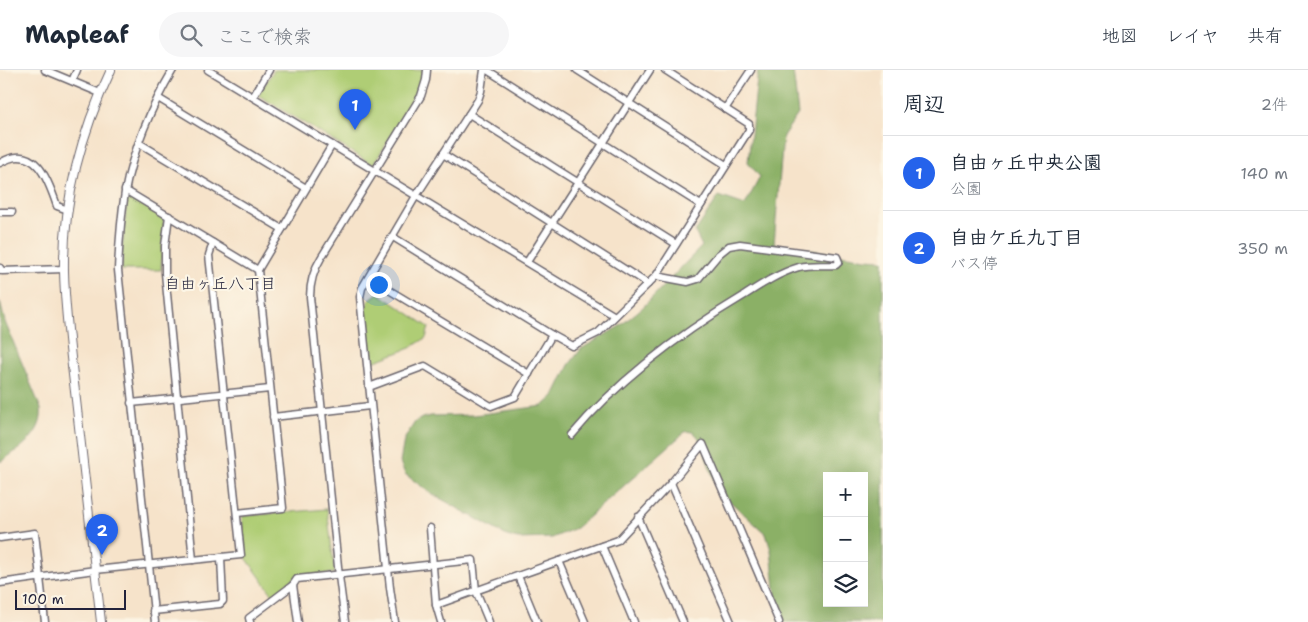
<!DOCTYPE html>
<html lang="ja">
<head>
<meta charset="utf-8">
<style>
  body { margin:0; font-family:"Shantell Sans","Klee One",sans-serif; background:#f6f6f7; color:#1f2937 }
  .controls { position:absolute; right:15px; bottom:15px; display:grid; overflow:hidden; border-radius:0px; box-shadow:0 5px 20px #0002 }
  .controls button { width:45px; height:45px; display:grid; place-items:center; padding:0; border:0; border-bottom:1px solid #e0e1e3; background:#fff; color:#1f2937; font:25px sans-serif }
  .scale { position:absolute; left:15px; bottom:12px; width:111px; box-sizing:border-box; padding-left:5px; border:2px solid #22223b; border-top:0; font-size:14px; line-height:18px; white-space:nowrap; color:#22223b; -webkit-text-stroke:4px #fcf5e5; paint-order:stroke }
  .you { position:absolute; left:378px; top:214px; width:18px; height:18px; margin:-12px; border:4px solid #fff; border-radius:50%; background:#1a73e8; box-shadow:0 0 0 8px #1a73e833 }
  .badge { display:grid; place-items:center; width:32px; height:32px; border-radius:50%; background:#2563eb; color:#fff; font-size:16px; font-weight:700 }
  .pin { position:absolute; translate:-50% -41px; filter:drop-shadow(0 1px 2px #0008) }
  .pin::after { content:''; position:absolute; top:26px; width:18px; height:15px; background:inherit; clip-path:polygon(0 0,100% 0,50% 100%) }
  .list { margin:0; padding:0; list-style:none }
  h2 { display:flex; justify-content:space-between; align-items:center; height:65px; margin:0; padding:0 20px; font-size:21px }
  h2 small { font-size:16px; font-weight:400; color:#747a83 }
  .list li { display:grid; grid-template-columns:32px 1fr auto; gap:15px; align-items:center; box-sizing:border-box; height:75px; padding:0 20px; border-top:1px solid #e0e1e3 }
  .list b { display:block; font-size:19px; white-space:nowrap }
  .list p { margin:0; font-size:16px; white-space:nowrap; color:#747a83 }
  .list em { font-size:16px; font-style:normal; color:#747a83 }
  .icon { flex:none; width:28px; height:28px; fill:none; stroke:currentColor; stroke-width:2; stroke-linecap:round; stroke-linejoin:round }
  .map { position:relative; flex:none; width:883px; height:552px; overflow:hidden }
  header { display:flex; align-items:center; gap:30px; box-sizing:border-box; height:70px; padding:0 25px; background:#fff; border-bottom:1px solid #e0e1e3 }
  header strong { font-size:24px }
  nav { display:flex; gap:28px; margin-inline-start:auto; font-size:18px }
  .search { width:350px; height:45px; background:#f6f6f7; display:flex; align-items:center; gap:12px; box-sizing:border-box; padding:0 18px; border-radius:28px; color:#747a83; font-size:19px }
  main { display:flex }
  aside { flex:1; background:#fff }
  .map>svg:first-child { display:block }
  .green { fill:#afcd75; stroke:#687858 }
  .forest { fill:#8bb066; stroke:#566950; fill-rule:evenodd }
  .lines { fill:none; stroke-linecap:round; stroke-linejoin:round }
  .minor-casing { stroke:#6c666d; stroke-width:9 }
  .tertiary-casing { stroke:#6c666d; stroke-width:10 }
  .minor { stroke:#fff; stroke-width:6 }
  .tertiary { stroke:#fff; stroke-width:8 }
  .labels { text-anchor:middle; stroke-width:4.5; stroke-linejoin:round; paint-order:stroke }
  .neighbourhood-label { font-size:16px; fill:#22223b; stroke:#fcf5e5 }
</style>
</head>
<body>
<header>
<strong>Mapleaf</strong>
<div class="search"><svg class="icon" aria-label="search" viewBox="0 0 24 24"><circle cx="10" cy="10" r="6"/><path d="M15 15l6 6"/></svg>ここで検索</div>
<nav><a>地図</a><a>レイヤ</a><a>共有</a></nav>
</header>
<main>
<div class="map">
<svg width="883" height="552" viewBox="0 0 883 552">
  <rect width="100%" height="100%" fill="#fcf5e5"/>
  <filter id="ink" filterUnits="userSpaceOnUse"><feTurbulence type="fractalNoise" baseFrequency=".02" numOctaves="2"/><feDisplacementMap in="SourceGraphic" scale="10" xChannelSelector="R" yChannelSelector="G"/><feConvolveMatrix kernelMatrix="1 2 1 2 8 2 1 2 1" color-interpolation-filters="sRGB"/></filter>
  <filter id="wash" filterUnits="userSpaceOnUse"><feTurbulence type="fractalNoise" baseFrequency=".0096" numOctaves="4" result="noise"/><feDisplacementMap in="SourceGraphic" scale="20" xChannelSelector="R" yChannelSelector="G"/><feGaussianBlur stdDeviation="1.12" result="paint"/><feColorMatrix in="noise" values="0 0 0 0 0 0 0 0 0 0 0 0 0 0 0 0 0 1.4 0 .05"/><feComposite in="paint" operator="in"/></filter>
  <g filter="url(#wash)">
    <rect width="100%" height="100%" fill="#f6e3ca"/>
    <!-- green -->
    <g class="green">
      <polygon points="274,0 423,0 424,4 418,24 373,95 258,25"/>
      <polygon points="129,126 164,147 161,200 122,200 122,181 127,128"/>
      <polygon points="378,223 429,257 426,268 410,278 370,293 364,242 369,230"/>
      <polygon points="327,439 335,503 296,507 273,525 244,485 242,446"/>
    </g>
    <!-- forest -->
    <g class="forest">
      <path d="M758,0H793L798,44L783,66L774,174L866,189L883,190V552H783L777,537L771,480L766,464L725,427L716,415L700,370C696,364 693,360 685,362L576,458L552,468L518,469L507,466L429,422L405,404L400,392L404,370L408,363L415,352L422,348L431,346L474,345L543,336L554,326L569,295L581,279L620,256L642,238L702,176L695,162L719,126L745,135L760,107L748,92ZM827,406H864V533H827Z"/>
      <path d="M0,232L5,252L41,339C44,364 19,379 0,392Z"/>
    </g>
  </g>
  <g filter="url(#ink)">
    <g class="lines">
      <!-- minor casing -->
      <g class="minor-casing">
        <g id="minor">
          <polyline points="45,0 100,23"/>
          <polyline points="208,0 615,246"/>
          <polyline points="487,0 701,135"/>
          <polyline points="577,0 726,95"/>
          <polyline points="72,11 77,0"/>
          <polyline points="253,27 269,0"/>
          <polyline points="158,28 306,118"/>
          <polyline points="725,39 751,0"/>
          <polyline points="469,44 676,174"/>
          <polyline points="139,73 282,159"/>
          <polyline points="443,84 648,214"/>
          <path d="M0,93C35,72 48,109 57,136L68,140"/>
          <polyline points="125,120 258,200"/>
          <polyline points="0,142 12,142"/>
          <polyline points="169,146 165,176 165,203 193,490"/>
          <polyline points="393,167 552,265"/>
          <polyline points="527,192 650,0"/>
          <polyline points="0,198 2,201 64,199"/>
          <polyline points="369,208 529,304"/>
          <polyline points="369,317 425,296 491,336 515,327 552,265 572,276 598,263 656,206 749,60 749,54 665,0"/>
          <polyline points="131,333 270,319"/>
          <polyline points="273,347 370,336"/>
          <path d="M572,365C618,310 683,262 745,225C762,214 779,203 799,197C810,194 824,196 836,195L839,192L837,187L740,174L729,176L719,184L698,209L688,212L656,206"/>
          <polyline points="671,413 731,552"/>
          <polyline points="237,443 283,438 258,200 332,75"/>
          <polyline points="638,447 683,552"/>
          <polyline points="430,458 436,535 441,552"/>
          <polyline points="0,468 35,463 45,552"/>
          <polyline points="602,476 634,552"/>
          <polyline points="559,491 585,552"/>
          <polyline points="518,506 537,552"/>
          <polyline points="0,513 95,500 241,485 209,185 213,173"/>
          <polyline points="436,535 618,470 671,413 703,374 779,552"/>
          <polyline points="153,541 220,534 223,531 221,487"/>
          <path d="M155,552L118,200C119,174 121,148 125,122C132,82 152,35 173,0"/>
          <polyline points="250,552 249,548 293,515"/>
          <polyline points="298,552 293,515 297,509 473,490 476,521 489,552"/>
          <path d="M345,552L339,506L310,227C310,212 313,201 321,188L421,26L426,10L427,0"/>
          <polyline points="395,552 390,518 360,227 362,218 416,126 478,30 481,21 484,0"/>
        </g>
      </g>
      <!-- tertiary casing -->
      <g class="tertiary-casing">
        <path id="tertiary" d="M101,552C93,484 86,416 78,348C73,300 65,250 64,201C63,131 81,63 111,0"/>
      </g>
      <!-- minor -->
      <use href="#minor" class="minor"/>
      <!-- tertiary -->
      <use href="#tertiary" class="tertiary"/>
    </g>
  </g>
  <g class="labels">
    <!-- neighbourhood labels -->
    <g class="neighbourhood-label">
      <text x="220" y="219">自由ヶ丘八丁目</text>
    </g>
  </g>
</svg>
<div class="controls">
<button>+</button>
<button>−</button>
<button><svg class="icon" aria-label="layers" viewBox="0 0 24 24"><path d="M12 4l9 5-9 5-9-5zM3 14l9 5 9-5"/></svg></button>
</div>
<div class="scale">100 m</div>
<div class="you"></div>
<div class="pin badge" style="left:355px;top:60px">1</div>
<div class="pin badge" style="left:102px;top:485px">2</div>
</div>
<aside>
<h2>周辺<small>2件</small></h2>
<ul class="list">
<li><span class="badge">1</span><div><b>自由ヶ丘中央公園</b><p>公園</p></div><em>140 m</em></li>
<li><span class="badge">2</span><div><b>自由ケ丘九丁目</b><p>バス停</p></div><em>350 m</em></li>
</ul>
</aside>
</main>
</body>
</html>
